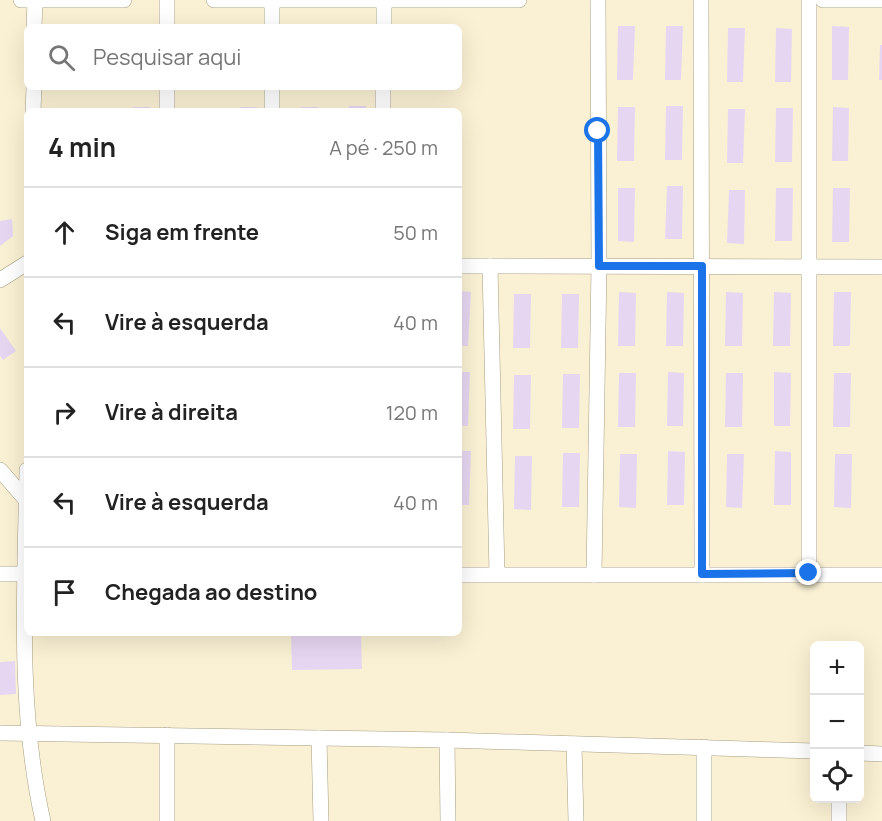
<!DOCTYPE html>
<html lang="pt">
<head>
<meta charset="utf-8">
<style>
  body { margin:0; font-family:Manrope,sans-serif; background:#f6f6f6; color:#222 }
  .controls { position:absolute; right:18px; bottom:18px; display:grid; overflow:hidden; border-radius:9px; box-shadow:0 6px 24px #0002 }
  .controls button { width:54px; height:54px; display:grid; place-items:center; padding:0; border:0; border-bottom:2px solid #e0e0e0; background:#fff; color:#222; font:30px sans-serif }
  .stop { position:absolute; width:18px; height:18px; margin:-14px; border:4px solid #1a73e8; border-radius:50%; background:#fff }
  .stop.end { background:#1a73e8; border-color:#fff; box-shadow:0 2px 6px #0008 }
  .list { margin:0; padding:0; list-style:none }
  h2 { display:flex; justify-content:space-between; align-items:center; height:78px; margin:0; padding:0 24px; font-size:26px }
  h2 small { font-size:20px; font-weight:400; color:#767676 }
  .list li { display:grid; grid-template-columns:39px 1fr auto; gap:18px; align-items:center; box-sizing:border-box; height:90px; padding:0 24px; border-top:2px solid #e0e0e0 }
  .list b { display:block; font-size:22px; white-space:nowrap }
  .list em { font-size:20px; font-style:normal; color:#767676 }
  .icon { flex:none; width:33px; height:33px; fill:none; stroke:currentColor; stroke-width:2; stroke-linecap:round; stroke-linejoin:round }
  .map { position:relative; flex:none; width:882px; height:821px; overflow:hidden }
  .search { position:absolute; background:#fff; box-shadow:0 6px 24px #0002; left:24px; top:24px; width:438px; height:66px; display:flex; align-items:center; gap:15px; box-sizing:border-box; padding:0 21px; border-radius:9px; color:#767676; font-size:22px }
  .panel { position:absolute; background:#fff; box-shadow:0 6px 24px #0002; left:24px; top:108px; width:438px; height:528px; border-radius:9px }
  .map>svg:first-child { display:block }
  .building { fill:#e7d6f1 }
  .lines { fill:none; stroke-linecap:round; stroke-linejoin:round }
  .minor-casing { stroke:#a69e83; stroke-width:16 }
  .minor { stroke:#fff; stroke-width:15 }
  .route { stroke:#1a73e8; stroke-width:8 }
</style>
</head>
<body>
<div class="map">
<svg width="882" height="821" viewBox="0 0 882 821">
  <rect width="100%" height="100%" fill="#faf1d4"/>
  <!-- building -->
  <g class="building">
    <polygon points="618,26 635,26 633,80 617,80"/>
    <polygon points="666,26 683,26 681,80 665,80"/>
    <polygon points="832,26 849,27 848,80 832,80"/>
    <polygon points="728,28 745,28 743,82 727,82"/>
    <polygon points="776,28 792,29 791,82 775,82"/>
    <polygon points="880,45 882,45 882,80 879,80"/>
    <rect x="349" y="106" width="17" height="5"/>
    <polygon points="666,106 683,106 682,160 665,160"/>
    <rect x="133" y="107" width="17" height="4"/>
    <polygon points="241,107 257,107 257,111 240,111"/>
    <rect x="301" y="107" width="17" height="4"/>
    <polygon points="618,107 635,107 634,161 617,161"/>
    <polygon points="833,107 849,108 848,161 832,161"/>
    <polygon points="776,108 793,108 792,162 775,162"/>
    <polygon points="728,109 745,109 743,163 727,163"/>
    <polygon points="667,186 683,186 682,239 665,239"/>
    <polygon points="618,188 635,188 634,242 618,241"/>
    <polygon points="776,188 793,188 792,241 775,241"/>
    <polygon points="833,188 850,188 849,242 832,242"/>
    <polygon points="729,190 745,190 744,244 727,243"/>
    <polygon points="12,219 13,236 0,246 0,221"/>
    <polygon points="459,291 471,292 468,346 459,346"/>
    <polygon points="619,292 636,293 635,346 618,346"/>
    <polygon points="667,292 684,293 683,346 666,346"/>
    <polygon points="726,292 743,293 742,346 725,346"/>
    <polygon points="774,292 791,293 790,346 773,346"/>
    <polygon points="834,292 851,292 850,346 833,346"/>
    <polygon points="514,294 531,294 530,348 513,348"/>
    <polygon points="562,294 579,294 578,348 561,348"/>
    <polygon points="0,328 16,351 3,360 0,356"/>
    <polygon points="459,372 470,372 468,426 459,426"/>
    <polygon points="668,372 684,373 683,426 667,426"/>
    <polygon points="774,372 791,373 790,426 774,426"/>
    <polygon points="619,373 636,373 635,427 618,427"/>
    <polygon points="726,373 743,373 742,427 725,427"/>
    <polygon points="834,373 851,373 850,427 833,427"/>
    <polygon points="563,374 580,374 579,428 562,428"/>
    <polygon points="514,375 531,375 530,429 513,429"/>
    <polygon points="459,451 471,451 469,505 459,505"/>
    <polygon points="668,451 685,452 684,505 667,505"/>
    <polygon points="775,451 791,452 791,505 774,505"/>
    <polygon points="563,453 580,453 579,507 562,507"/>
    <polygon points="620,454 637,454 636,508 619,507"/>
    <polygon points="727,454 744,454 742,508 726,507"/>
    <polygon points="835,454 852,454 851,508 834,507"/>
    <polygon points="515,456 532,456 531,510 514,509"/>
    <polygon points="291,633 361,633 362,669 292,670"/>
    <polygon points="15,661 16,694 0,695 0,662"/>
  </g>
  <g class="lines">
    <!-- minor casing -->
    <g class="minor-casing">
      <g id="minor">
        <polyline points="21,0 124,0"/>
        <polyline points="167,0 167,27"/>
        <polyline points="214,0 519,0"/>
        <polyline points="701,0 702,575"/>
        <polyline points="823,0 882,0"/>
        <polyline points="34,27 35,0"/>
        <polyline points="272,27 272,0"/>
        <polyline points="384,27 384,0"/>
        <polyline points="167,87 167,111"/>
        <polyline points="272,87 272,111"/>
        <polyline points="33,111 34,87"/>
        <polyline points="383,111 383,87"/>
        <polyline points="459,266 882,267"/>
        <polyline points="490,266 497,574"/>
        <polyline points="0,280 27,263"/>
        <polyline points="0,470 27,501"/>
        <path d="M27,470C25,588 17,706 43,821"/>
        <polyline points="809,573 809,0"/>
        <polyline points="0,574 27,574"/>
        <polyline points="459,575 882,575"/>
        <polyline points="594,575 599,266 598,0"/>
        <polyline points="0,733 447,740 814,751"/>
        <polyline points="319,738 321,821"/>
        <polyline points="447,740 448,821"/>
        <polyline points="574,744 576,821"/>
        <polyline points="704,747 704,821"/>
        <polyline points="860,753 882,754"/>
        <polyline points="167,821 167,735"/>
        <polyline points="839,821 839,798"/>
      </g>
    </g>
    <!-- minor -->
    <use href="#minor" class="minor"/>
  </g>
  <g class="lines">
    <!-- route -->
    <polyline class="route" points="598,131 599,266 702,266 702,574 809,573"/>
  </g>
</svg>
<div class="controls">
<button>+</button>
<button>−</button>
<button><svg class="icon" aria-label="locate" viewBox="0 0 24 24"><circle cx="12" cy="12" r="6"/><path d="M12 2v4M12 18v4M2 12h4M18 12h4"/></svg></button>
</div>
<div class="stop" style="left:598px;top:131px"></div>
<div class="stop end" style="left:809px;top:573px"></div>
<div class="search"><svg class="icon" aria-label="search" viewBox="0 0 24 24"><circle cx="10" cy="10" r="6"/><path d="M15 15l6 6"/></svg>Pesquisar aqui</div>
<section class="panel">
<h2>4 min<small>A pé · 250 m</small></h2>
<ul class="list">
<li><svg class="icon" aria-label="ahead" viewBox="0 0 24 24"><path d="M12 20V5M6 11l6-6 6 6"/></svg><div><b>Siga em frente</b></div><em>50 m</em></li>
<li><svg class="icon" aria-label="left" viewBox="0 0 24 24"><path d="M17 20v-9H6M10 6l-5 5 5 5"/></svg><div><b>Vire à esquerda</b></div><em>40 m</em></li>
<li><svg class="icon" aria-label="right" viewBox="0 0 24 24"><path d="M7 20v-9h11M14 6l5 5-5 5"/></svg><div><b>Vire à direita</b></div><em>120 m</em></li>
<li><svg class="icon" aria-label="left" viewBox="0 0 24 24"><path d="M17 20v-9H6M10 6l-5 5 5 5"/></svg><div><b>Vire à esquerda</b></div><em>40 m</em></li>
<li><svg class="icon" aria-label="arrive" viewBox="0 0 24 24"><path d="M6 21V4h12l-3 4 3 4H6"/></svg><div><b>Chegada ao destino</b></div></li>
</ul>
</section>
</div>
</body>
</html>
